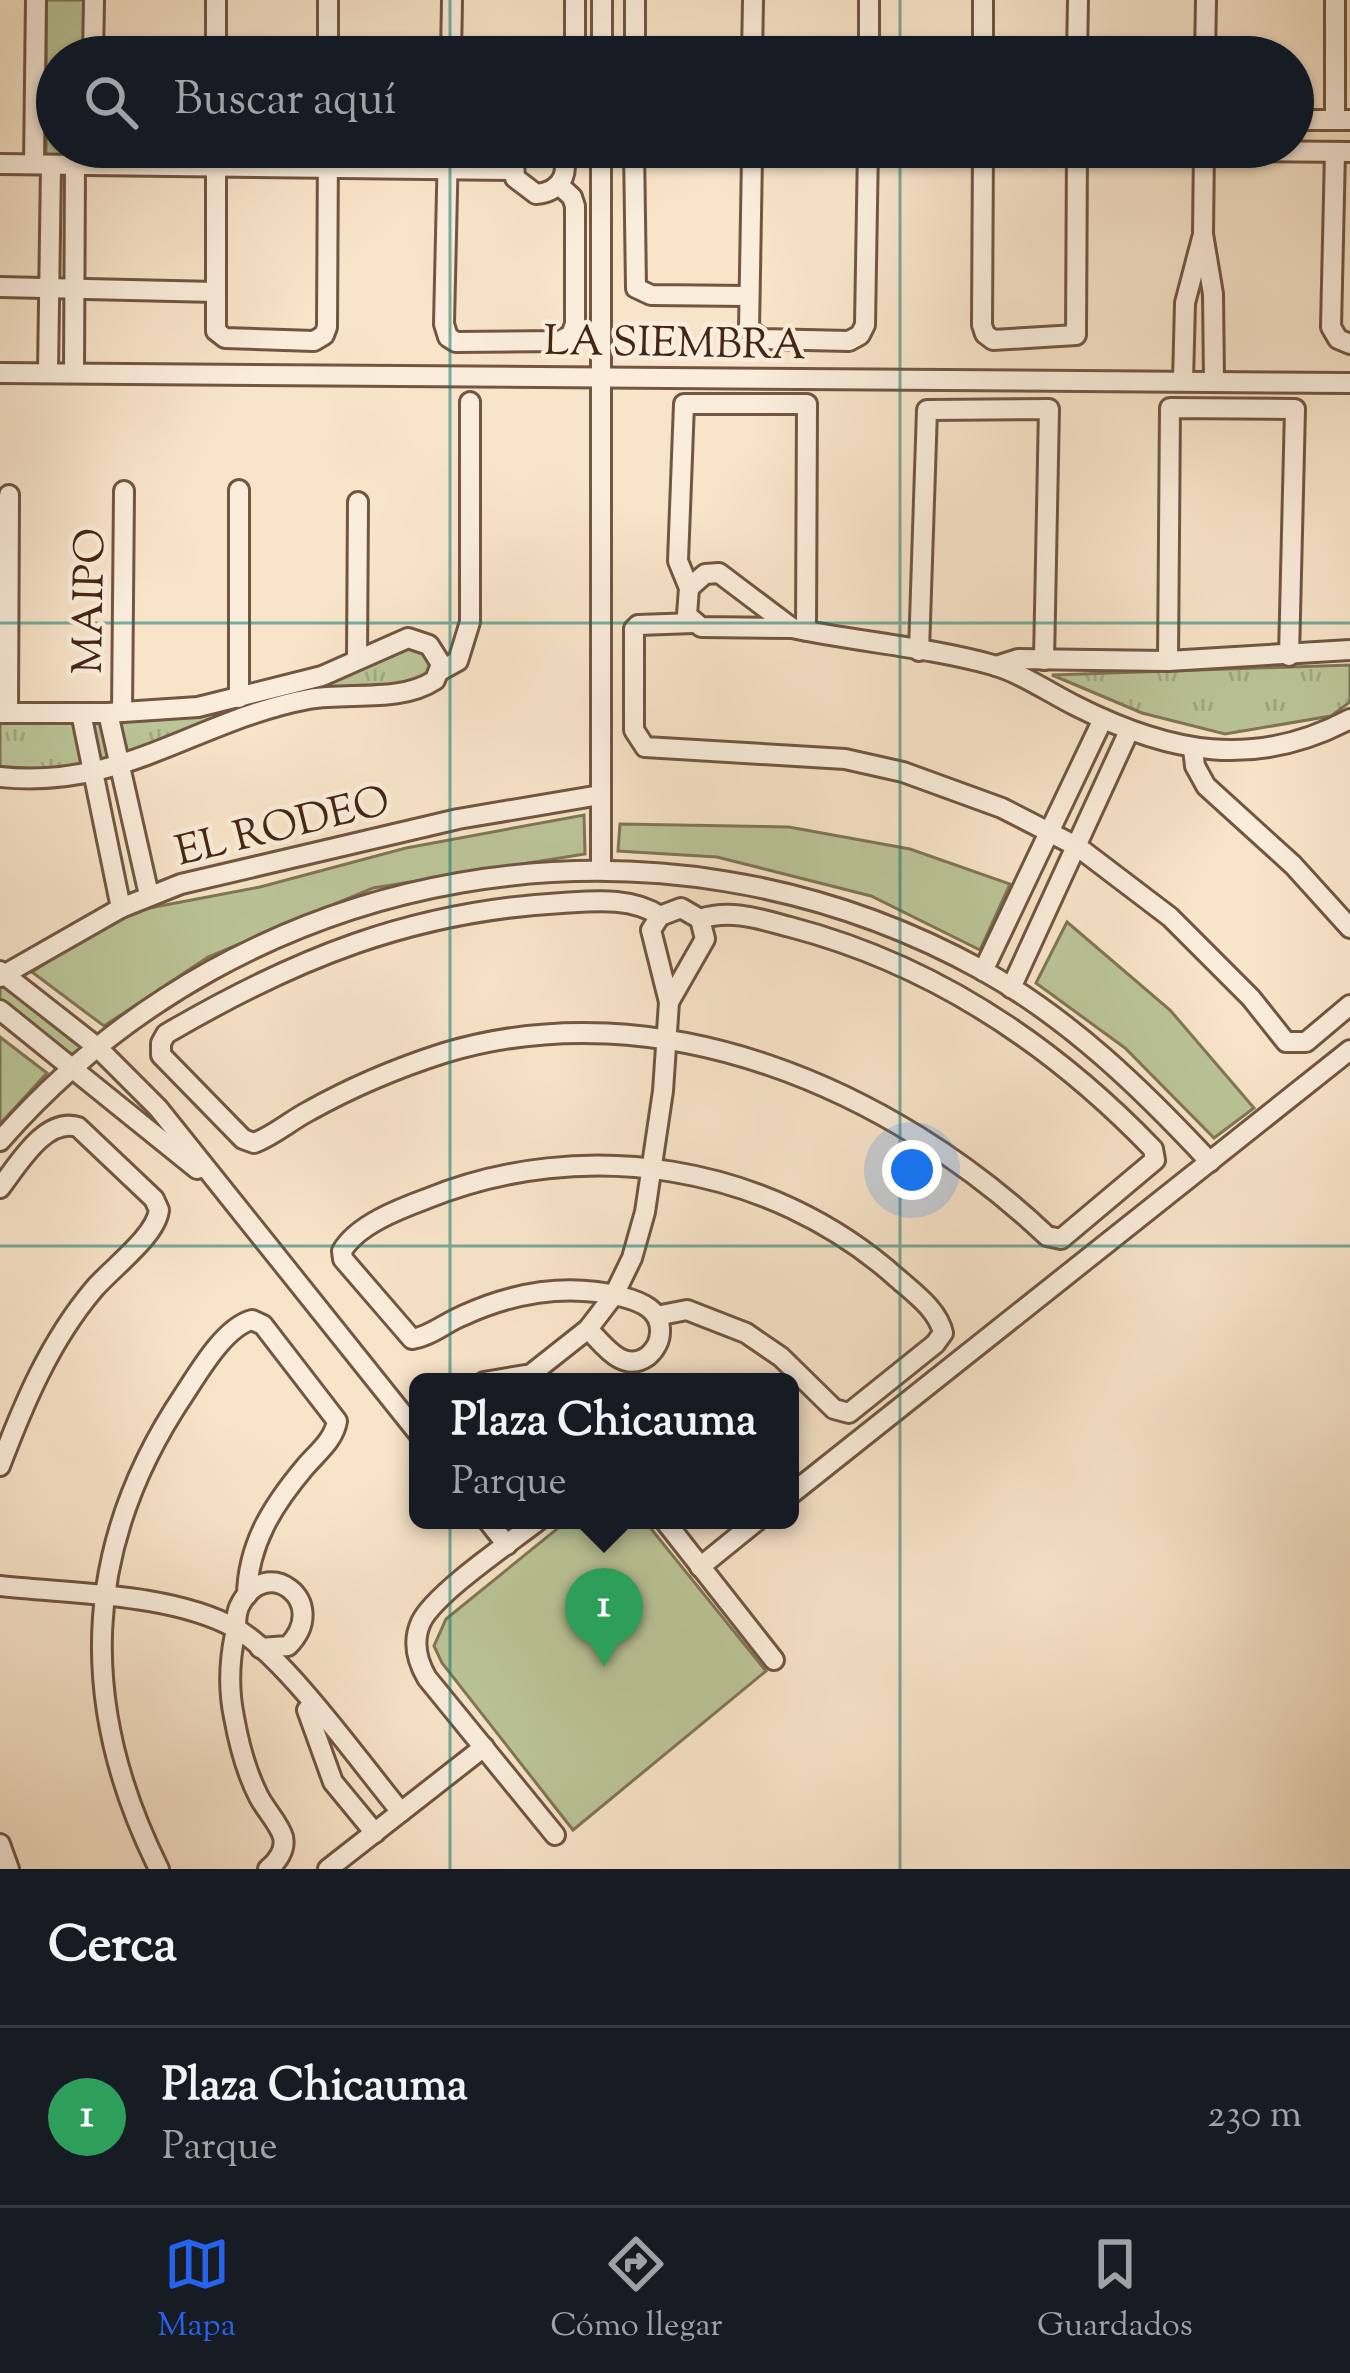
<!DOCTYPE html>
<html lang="es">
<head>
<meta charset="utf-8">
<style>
  body { margin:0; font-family:"Sorts Mill Goudy",serif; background:#242831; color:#f1f3f6 }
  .you { position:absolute; left:912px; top:1170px; width:42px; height:42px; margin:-30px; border:9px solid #fff; border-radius:50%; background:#1a73e8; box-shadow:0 0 0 18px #1a73e833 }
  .badge { display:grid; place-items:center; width:78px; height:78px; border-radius:50%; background:#2563eb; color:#fff; font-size:39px; font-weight:700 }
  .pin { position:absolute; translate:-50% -99px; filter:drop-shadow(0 3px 6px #0008) }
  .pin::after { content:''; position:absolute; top:63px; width:42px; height:36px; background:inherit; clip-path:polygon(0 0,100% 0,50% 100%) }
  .popup { position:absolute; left:409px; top:1373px; width:390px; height:156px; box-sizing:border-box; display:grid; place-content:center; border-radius:18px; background:#171b24; filter:drop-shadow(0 3px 9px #0005); font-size:39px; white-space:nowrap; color:#9ea1a6 }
  .popup b { font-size:45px; color:#f1f3f6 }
  .popup::after { content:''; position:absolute; left:50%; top:100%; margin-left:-24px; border:24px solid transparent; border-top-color:#171b24 }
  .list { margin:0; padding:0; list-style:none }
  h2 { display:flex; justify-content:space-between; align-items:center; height:156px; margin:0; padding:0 48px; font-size:51px }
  h2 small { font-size:39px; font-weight:400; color:#9ea1a6 }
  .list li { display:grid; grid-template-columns:78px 1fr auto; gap:36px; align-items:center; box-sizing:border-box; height:180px; padding:0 48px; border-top:3px solid #363941 }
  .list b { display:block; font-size:45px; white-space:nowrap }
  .list p { margin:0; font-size:39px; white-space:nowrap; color:#9ea1a6 }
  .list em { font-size:39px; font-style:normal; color:#9ea1a6 }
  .icon { flex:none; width:66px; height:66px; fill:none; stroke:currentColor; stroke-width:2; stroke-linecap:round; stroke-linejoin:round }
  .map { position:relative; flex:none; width:1350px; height:1869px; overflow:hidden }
  .search { position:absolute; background:#171b24; box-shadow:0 3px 9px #0004; left:36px; right:36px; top:36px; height:132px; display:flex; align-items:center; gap:30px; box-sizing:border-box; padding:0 42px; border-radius:66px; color:#9ea1a6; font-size:45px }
  .sheet { height:336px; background:#171b24 }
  nav { display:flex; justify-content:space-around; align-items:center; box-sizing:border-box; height:168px; border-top:3px solid #363941; background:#171b24; font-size:33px; color:#9ea1a6 }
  nav a { display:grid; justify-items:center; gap:6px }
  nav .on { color:#2563eb }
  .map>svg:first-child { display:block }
  .grass { fill:url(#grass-tufts); stroke:#807656; stroke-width:3 }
  .green { fill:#bbc598; stroke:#807656; stroke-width:3 }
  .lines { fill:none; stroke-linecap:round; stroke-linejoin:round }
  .minor-casing { stroke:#725641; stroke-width:24 }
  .minor { stroke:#faeddc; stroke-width:18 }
  .grid { fill:none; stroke:#0f766e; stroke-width:3; stroke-opacity:0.55 }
  .labels { text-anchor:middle; stroke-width:9; stroke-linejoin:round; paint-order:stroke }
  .street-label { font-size:42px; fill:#452614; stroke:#faeddc }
</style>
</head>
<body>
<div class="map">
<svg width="1350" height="1869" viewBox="0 0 1350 1869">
  <defs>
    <pattern id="grass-tufts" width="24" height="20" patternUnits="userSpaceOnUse" patternTransform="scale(3)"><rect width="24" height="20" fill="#bbc598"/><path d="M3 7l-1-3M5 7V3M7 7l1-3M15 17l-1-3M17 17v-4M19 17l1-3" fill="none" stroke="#a2a982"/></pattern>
  </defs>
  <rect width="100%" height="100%" fill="#f8e4c9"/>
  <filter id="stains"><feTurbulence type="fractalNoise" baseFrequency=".00167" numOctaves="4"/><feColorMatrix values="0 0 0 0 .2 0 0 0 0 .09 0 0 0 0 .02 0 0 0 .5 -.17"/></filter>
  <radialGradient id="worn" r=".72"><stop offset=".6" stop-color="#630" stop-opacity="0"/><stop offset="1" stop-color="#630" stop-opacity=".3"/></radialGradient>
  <!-- grass -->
  <g class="grass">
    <polygon points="396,646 427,648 436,670 408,689 332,692 119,763 0,773 0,717 198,712"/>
    <polygon points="1350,665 1350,702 1331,716 1225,734 1142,713 1052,675"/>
    <polygon points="0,978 90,1044 69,1058 0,1003"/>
  </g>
  <!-- green -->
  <g class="green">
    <polygon points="46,0 85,0 84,57 57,57 57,147 83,147 83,156 46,156"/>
    <polygon points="584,815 585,854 373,888 208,957 104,1026 32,972 82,939 139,910 260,887 406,848"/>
    <polygon points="620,824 789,827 910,849 1010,884 980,950 871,896 717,857 618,851"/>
    <polygon points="1067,922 1170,1010 1254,1108 1214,1138 1125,1048 1036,983"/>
    <polygon points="0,1037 47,1073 0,1124"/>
    <polygon points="568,1520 644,1520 766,1671 573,1830 442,1663 434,1646 446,1619"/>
  </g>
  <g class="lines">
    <!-- minor casing -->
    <g class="minor-casing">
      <g id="minor">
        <polyline points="93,57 94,0"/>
        <polyline points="216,57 216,0"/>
        <polyline points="328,57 328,0"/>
        <polyline points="451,57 452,0"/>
        <polyline points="575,57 575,0"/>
        <polyline points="602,57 602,0"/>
        <polyline points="635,57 635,0"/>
        <polyline points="752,57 753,0"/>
        <polyline points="869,57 869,0"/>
        <polyline points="983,57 983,0"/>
        <polyline points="1077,57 1078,0"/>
        <polyline points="1205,57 1206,0"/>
        <polyline points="1293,120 1350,120"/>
        <polyline points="1335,120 1335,0"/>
        <polyline points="216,147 216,331 225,338 314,341 324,335 327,327 328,147"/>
        <polyline points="448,147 444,324 448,337 456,342 559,341 571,335 575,324 575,206 572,197 559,185"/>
        <path d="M523,147L514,161L515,178L536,194C563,192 574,168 556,147"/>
        <polyline points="634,147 636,288 651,295 748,296"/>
        <polyline points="756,147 752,157 749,329 762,339 849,341 860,335 865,325 868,147"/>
        <polyline points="768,147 805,147"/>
        <polyline points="849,147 1350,152"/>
        <polyline points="983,147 982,325 985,334 993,340 1076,335 1077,149"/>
        <polyline points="1204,147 1203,234 1213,294 1214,381"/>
        <polyline points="1335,152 1331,327 1338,339 1350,344"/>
        <polyline points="0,164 513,170"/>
        <polyline points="34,164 36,0"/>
        <polyline points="0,287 216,292"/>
        <polyline points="48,372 51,165"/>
        <polyline points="0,373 1350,383"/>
        <polyline points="74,373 75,165"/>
        <polyline points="1183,381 1185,303 1202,238"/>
        <polyline points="689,588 705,574 719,573 792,628"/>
        <polyline points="694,623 638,625 634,629 634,730 645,747 845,759 903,772 1002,808 1078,847 1170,917 1251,998 1286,1042 1306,1042 1350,1005"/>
        <path d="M806,631L807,404H684L678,561L689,588L687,615L701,627L792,628C858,642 928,647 993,665C1021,673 1050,693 1076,706C1169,753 1254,770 1350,719"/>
        <polyline points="919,651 927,410 1049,409 1044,660"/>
        <polyline points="357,659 358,502"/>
        <polyline points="1168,661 1170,408 1295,409 1289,656"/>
        <polyline points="996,666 1018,659 1168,661 1350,650"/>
        <polyline points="440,671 458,661 470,622 470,402"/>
        <polyline points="239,698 239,490"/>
        <polyline points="122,712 124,491"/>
        <path d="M0,713H108L198,707L322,676L408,638L429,645L441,664L435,680C400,703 349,692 309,699C196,720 123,790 0,777"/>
        <polyline points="8,713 9,495"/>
        <polyline points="81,713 121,908"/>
        <polyline points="108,713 149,895"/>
        <polyline points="1193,749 1195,766 1206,786 1293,865 1350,928"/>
        <polyline points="601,869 601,147"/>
        <path d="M660,916C632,897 595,901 562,903C412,911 294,959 166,1034L161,1043V1055L243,1139L254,1143C273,1136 290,1121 309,1111C352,1087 397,1068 444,1053C660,988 892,1089 1047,1236L1061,1239L1155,1160L1153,1149C1052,1044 932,964 790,927C760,919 731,909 700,919"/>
        <polyline points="0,971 97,1047 158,1108 418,1433"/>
        <polyline points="983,971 1103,719"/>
        <polyline points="0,977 121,908 181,884 458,819 600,795"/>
        <polyline points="1011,988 1129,731"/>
        <polyline points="0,1010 197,1169"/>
        <path d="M0,1141C246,860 655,790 982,970C1070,1019 1142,1089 1210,1162"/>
        <path d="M0,1188C18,1165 45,1117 78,1127L154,1199L159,1210C156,1236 112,1268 94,1289C50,1341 24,1403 0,1466"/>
        <path d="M588,1329C604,1345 623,1374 648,1356C655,1350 660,1341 660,1332C661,1310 642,1302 623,1297C568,1283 514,1292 462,1316C445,1323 429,1337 412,1339L343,1259L342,1251C357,1225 399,1209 426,1199C583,1135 770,1164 897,1278C914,1293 938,1310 943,1333L935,1344L849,1413L834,1409L781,1357L746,1333L687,1310L656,1316"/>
        <polyline points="484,1382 525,1375"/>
        <polyline points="521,1382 588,1329 614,1295 632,1258 645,1212 663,1091 669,1002 651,930 660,916 681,908 700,919 705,939 669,1002"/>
        <polyline points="790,1495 1350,1050"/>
        <polyline points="487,1520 507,1545"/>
        <path d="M539,1520C511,1542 435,1593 421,1622C412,1642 417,1661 427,1678L555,1835"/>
        <polyline points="664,1520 774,1660"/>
        <polyline points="700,1567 758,1520"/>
        <path d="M0,1586C72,1594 171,1593 235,1628C284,1655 362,1765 401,1812"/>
        <path d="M260,1648L288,1646C332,1602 265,1551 239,1607C235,1616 237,1625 235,1634C229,1663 228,1688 234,1717C239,1745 246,1772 259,1797C265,1809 280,1825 283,1837C286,1850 277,1862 268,1869"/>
        <polyline points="307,1710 333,1782 375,1833"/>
        <polyline points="0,1844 9,1869"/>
        <path d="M159,1869C77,1705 81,1547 185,1393C200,1370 225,1327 252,1320L263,1325L337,1421C334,1440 317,1453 305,1467C273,1505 248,1544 247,1595"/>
        <polyline points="328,1869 484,1747"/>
      </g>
    </g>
    <!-- minor -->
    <use href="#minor" class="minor"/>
  </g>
  <!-- grid -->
  <path class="grid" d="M450,0V57M900,0V57M450,147V1869M900,147V1869M0,623H1350M0,1246H1350"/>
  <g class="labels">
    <!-- street labels -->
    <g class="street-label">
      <text transform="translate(675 341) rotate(1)" y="15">LA SIEMBRA</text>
      <text transform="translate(87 601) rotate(-89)" y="15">MAIPO</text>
      <text transform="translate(282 824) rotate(-14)" y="15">EL RODEO</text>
    </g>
  </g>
  <rect width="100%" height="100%" filter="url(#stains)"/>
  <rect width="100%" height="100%" fill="url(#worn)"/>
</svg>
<div class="you"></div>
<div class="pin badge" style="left:604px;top:1667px;background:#2e9e5b">1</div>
<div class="popup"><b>Plaza Chicauma</b>Parque</div>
<div class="search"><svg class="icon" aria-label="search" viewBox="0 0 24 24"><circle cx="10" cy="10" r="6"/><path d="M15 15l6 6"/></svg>Buscar aquí</div>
</div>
<section class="sheet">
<h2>Cerca<small></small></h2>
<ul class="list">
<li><span class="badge" style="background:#2e9e5b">1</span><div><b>Plaza Chicauma</b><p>Parque</p></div><em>230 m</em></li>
</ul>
</section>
<nav>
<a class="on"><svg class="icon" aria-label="map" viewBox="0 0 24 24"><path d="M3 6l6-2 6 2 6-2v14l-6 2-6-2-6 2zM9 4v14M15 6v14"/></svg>Mapa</a>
<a><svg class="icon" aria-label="directions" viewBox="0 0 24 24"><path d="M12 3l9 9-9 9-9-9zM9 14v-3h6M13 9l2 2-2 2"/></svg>Cómo llegar</a>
<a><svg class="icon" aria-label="saved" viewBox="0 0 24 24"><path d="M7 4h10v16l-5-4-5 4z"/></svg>Guardados</a>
</nav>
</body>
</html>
